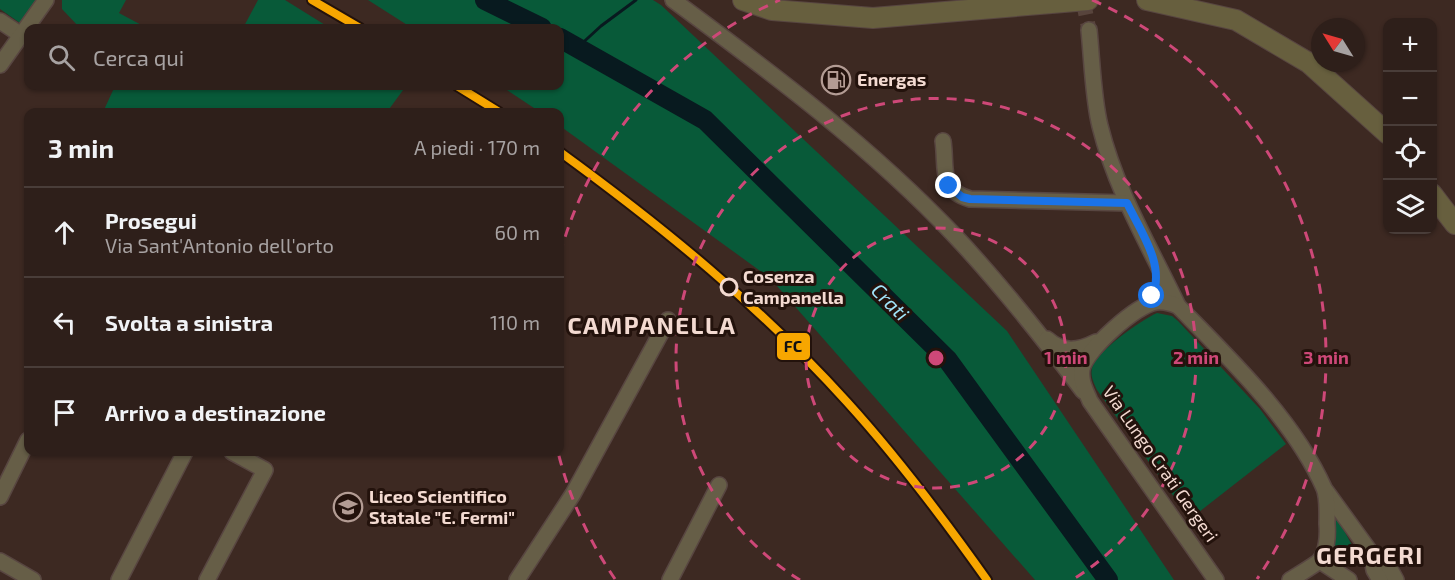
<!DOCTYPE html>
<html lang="it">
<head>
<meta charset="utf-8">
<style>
  body { margin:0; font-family:"Exo 2",sans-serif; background:#362723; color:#f1f3f6 }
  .controls { position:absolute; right:18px; top:18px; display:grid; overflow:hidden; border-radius:12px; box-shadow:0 2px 4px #0004 }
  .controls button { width:54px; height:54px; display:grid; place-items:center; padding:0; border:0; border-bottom:2px solid #493d39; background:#2e1f1a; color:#f1f3f6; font:30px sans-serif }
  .compass { position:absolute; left:1311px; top:18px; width:54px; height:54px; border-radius:50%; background:#2e1f1a; box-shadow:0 2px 4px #0004; rotate:307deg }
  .stop { position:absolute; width:18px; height:18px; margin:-14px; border:4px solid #1a73e8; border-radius:50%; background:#fff }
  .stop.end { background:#1a73e8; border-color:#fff; box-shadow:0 2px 6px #0008 }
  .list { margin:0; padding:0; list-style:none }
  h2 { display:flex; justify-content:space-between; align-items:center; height:78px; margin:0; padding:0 24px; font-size:26px }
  h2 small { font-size:20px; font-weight:400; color:#a7a2a2 }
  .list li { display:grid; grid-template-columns:39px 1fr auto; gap:18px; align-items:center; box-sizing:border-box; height:90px; padding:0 24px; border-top:2px solid #493d39 }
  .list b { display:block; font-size:22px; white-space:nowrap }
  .list p { margin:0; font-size:20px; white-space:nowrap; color:#a7a2a2 }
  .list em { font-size:20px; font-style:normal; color:#a7a2a2 }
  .icon { flex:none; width:33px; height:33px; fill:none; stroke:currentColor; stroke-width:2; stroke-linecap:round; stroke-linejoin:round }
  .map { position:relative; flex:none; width:1455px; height:580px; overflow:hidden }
  .search { position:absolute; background:#2e1f1a; box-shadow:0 2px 4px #0004; left:24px; top:24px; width:540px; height:66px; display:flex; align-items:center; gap:15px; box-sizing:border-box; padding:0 21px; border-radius:12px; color:#a7a2a2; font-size:22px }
  .panel { position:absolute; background:#2e1f1a; box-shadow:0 2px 4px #0004; left:24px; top:108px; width:540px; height:348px; border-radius:12px }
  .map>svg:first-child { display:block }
  .green { fill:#085a39 }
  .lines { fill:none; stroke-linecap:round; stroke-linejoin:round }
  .stream { stroke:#081a1f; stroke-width:3 }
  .river { stroke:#081a1f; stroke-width:20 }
  .minor-tunnel { stroke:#58443c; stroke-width:15; stroke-dasharray:15 8; stroke-linecap:butt }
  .minor-casing { stroke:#584641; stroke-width:18 }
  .major-casing { stroke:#584641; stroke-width:22 }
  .minor { stroke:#665e47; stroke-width:15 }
  .major { stroke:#675f3e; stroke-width:20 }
  .rail-1-casing { stroke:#23120c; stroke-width:12 }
  .rail-1 { stroke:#f7a600; stroke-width:8 }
  .route { stroke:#1a73e8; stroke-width:8 }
  .ring { fill:none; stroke:#ce4878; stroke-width:3; stroke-dasharray:10 8 }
  .stop-dot { fill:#23120c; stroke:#f3dad1; stroke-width:3 }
  .labels { text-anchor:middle; stroke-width:6; stroke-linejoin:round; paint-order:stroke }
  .poi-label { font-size:18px; font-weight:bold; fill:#f3dad1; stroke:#23120c; text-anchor:start }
  .stop-label { font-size:18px; font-weight:bold; fill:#f3dad1; stroke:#23120c; text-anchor:start }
  .street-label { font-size:18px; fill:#f3dad1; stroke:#23120c }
  .water-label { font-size:20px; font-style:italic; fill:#a1e4fa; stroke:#23120c }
  .district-label { font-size:24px; font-weight:bold; letter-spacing:1.5px; fill:#f3dad1; stroke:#23120c }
  .centre { fill:#ce4878; stroke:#23120c; stroke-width:3 }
  .ring-label { font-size:18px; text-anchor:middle; font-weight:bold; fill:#ce4878; stroke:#23120c; stroke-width:6; stroke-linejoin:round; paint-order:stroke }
  .line-badge { stroke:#23120c; stroke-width:2 }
  .pale-badge-label { font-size:16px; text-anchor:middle; font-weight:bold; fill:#111 }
</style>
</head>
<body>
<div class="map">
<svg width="1455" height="580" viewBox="0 0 1455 580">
  <rect width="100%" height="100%" fill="#3d2922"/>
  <!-- green -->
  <g class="green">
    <polygon points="0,0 37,0 20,23 0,9"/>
    <polygon points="62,0 126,0 119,13 147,28 80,28 62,9"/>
    <polygon points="258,0 285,0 330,28 243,28"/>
    <polygon points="368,0 653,0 661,5 1007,331 1174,580 1035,580 770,278 560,126 560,112 540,112 501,86 560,86 560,28 412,28"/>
    <polygon points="115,86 406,86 387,112 103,112"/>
    <path d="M1157,313L1172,316L1178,321L1260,409L1286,444L1190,519L1097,390C1094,383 1090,376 1092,368C1097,351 1141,320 1157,313Z"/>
    <polygon points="1333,510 1354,549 1326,555"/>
  </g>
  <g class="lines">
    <!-- stream -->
    <polyline class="stream" points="577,48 601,26 636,0"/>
    <!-- river -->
    <g class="river">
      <polyline points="485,0 542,28"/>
      <polyline points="560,38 705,120 947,359 1108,580"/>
    </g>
    <!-- minor-tunnel -->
    <polyline class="minor-tunnel" points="1083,0 1089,30"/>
    <!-- minor casing -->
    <g class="minor-casing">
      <g id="minor">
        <path d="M673,0C772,73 871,147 956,237C1002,286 1043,338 1083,391"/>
        <polyline points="0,21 21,35"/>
        <path d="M1089,30C1092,59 1093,98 1100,126C1116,191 1150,247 1178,306"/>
        <polyline points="0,65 46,0"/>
        <path d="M943,141C947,167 938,190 970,199L1127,203"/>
        <path d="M1047,339C1063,353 1078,351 1096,342"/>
        <polyline points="1326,491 1371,553 1386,562 1396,580"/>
        <polyline points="0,497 28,440"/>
        <polyline points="1371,553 1374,570 1380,580"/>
        <polyline points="0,561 33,580"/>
        <polyline points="1320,561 1371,553"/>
        <polyline points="1320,561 1349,580"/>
        <polyline points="119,580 185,452"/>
        <polyline points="207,580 265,470 232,452"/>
        <polyline points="517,580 573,494 668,320"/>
        <polyline points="670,580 719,485"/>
        <path d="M1216,580L1090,401C1086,391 1080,381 1082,369C1086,350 1136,305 1156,302C1164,301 1171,303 1178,306C1230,359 1294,420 1324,488C1328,498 1327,513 1327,524C1328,535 1327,551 1320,560C1317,564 1296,576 1290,580"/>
      </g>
    </g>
    <!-- major casing -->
    <g class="major-casing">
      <g id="major">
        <polyline points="743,0 772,10 873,18 1088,0"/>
        <polyline points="1147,0 1236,20 1309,63 1388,134"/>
        <polyline points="1432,194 1455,224"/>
      </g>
    </g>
    <!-- minor -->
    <use href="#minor" class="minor"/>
    <!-- major -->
    <use href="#major" class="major"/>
    <!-- rail-1 casing -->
    <g class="rail-1-casing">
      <g id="rail-1">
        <polyline points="312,0 360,28"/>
        <polyline points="457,86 499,112"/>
        <path d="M560,152C663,227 761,307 847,402C898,458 943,518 987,580"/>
      </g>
    </g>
    <!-- rail-1 -->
    <use href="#rail-1" class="rail-1"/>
  </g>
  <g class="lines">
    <!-- route -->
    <path class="route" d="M949,186L962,197L970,199L1127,203C1140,230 1166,266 1152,296"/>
  </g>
  <!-- distance rings -->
  <g class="ring">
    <circle cx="936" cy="358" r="130"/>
    <path d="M800 580A260 260 0 1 1 1072 580"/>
    <path d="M615 579A390 390 0 0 1 558 452M560 254A390 390 0 0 1 780 0M1092 0A390 390 0 0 1 1257 579"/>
  </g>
  <!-- icons -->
  <defs>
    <g id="fuel-ring" transform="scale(1.5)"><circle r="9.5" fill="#23120c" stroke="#b39c94" stroke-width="1.5"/><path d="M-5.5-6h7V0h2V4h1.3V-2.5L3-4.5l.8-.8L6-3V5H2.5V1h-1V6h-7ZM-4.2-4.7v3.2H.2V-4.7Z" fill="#b39c94"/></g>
    <g id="university-ring" transform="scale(1.5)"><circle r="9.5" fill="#23120c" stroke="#b39c94" stroke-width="1.5"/><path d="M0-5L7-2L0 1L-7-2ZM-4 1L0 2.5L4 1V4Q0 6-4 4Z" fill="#b39c94"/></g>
  </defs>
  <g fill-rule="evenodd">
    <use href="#fuel-ring" x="836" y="80"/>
    <use href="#university-ring" x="348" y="507"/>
  </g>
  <!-- markers -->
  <circle class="stop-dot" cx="729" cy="287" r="8"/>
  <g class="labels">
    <!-- poi labels -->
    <g class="poi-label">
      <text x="857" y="86">Energas</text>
      <text x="369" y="503">Liceo Scientifico<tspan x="369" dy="21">Statale "E. Fermi"</tspan></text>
    </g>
    <!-- stop labels -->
    <g class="stop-label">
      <text x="743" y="283">Cosenza<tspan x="743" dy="21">Campanella</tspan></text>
    </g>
    <!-- street labels -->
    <g class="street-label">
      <text transform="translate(1160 464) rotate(55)" y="6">Via Lungo Crati Gergeri</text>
    </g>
    <!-- water labels -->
    <g class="water-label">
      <text transform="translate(890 302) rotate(45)" y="7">Crati</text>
    </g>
    <!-- district labels -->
    <g class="district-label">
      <text x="652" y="334">CAMPANELLA</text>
      <text x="1370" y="564">GERGERI</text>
    </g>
  </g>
  <circle cx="936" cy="358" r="9" class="centre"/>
  <g class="ring-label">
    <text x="1066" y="364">1 min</text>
    <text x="1196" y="364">2 min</text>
    <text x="1326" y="364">3 min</text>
  </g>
  <rect class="line-badge" x="776" y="332" width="35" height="29" rx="6" fill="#f7a600"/>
  <g class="pale-badge-label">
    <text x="793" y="352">FC</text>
  </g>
</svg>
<div class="controls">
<button>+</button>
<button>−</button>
<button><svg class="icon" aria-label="locate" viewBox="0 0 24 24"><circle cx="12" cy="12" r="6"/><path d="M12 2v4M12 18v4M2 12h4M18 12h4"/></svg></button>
<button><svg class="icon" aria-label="layers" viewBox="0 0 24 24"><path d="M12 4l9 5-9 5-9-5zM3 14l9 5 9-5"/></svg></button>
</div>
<svg class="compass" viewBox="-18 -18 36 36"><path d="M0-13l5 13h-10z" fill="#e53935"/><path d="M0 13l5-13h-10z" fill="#a7a2a2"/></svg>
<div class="stop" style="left:1152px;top:296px"></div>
<div class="stop end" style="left:949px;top:186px"></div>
<div class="search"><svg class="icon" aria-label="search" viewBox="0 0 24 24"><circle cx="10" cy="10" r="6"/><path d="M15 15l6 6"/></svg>Cerca qui</div>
<section class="panel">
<h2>3 min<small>A piedi · 170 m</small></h2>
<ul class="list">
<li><svg class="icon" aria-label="ahead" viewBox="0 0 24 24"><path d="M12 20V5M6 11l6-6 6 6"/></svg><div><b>Prosegui</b><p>Via Sant'Antonio dell'orto</p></div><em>60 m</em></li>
<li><svg class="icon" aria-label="left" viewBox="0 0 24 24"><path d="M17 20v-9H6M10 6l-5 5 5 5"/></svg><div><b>Svolta a sinistra</b></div><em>110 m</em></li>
<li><svg class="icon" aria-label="arrive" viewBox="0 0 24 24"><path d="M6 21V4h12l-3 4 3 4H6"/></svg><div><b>Arrivo a destinazione</b></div></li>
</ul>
</section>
</div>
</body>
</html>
